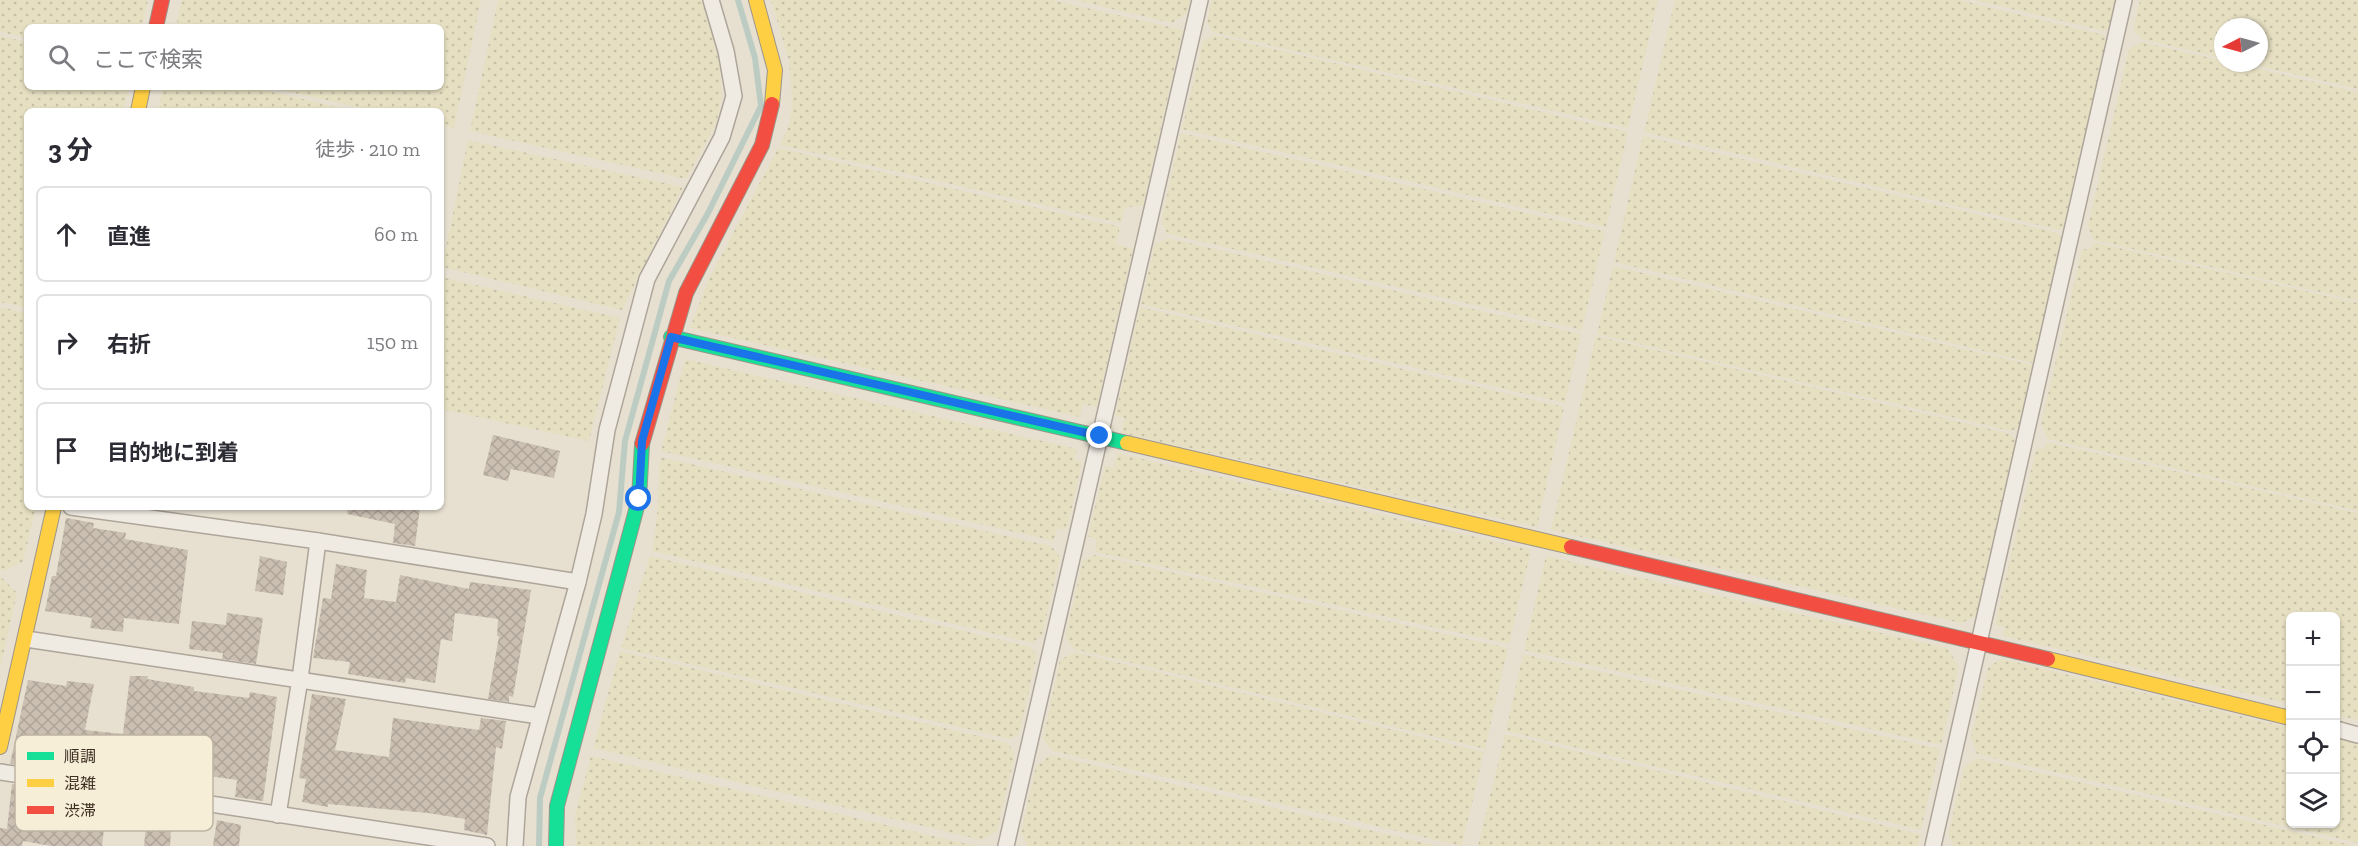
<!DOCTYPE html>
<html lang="ja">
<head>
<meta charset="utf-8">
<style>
  body { margin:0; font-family:"Zilla Slab","Noto Sans JP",serif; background:#f7f7f7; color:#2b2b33 }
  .controls { position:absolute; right:18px; bottom:18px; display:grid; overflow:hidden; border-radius:9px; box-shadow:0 2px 4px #0004 }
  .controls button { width:54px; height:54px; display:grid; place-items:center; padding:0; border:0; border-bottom:2px solid #e1e1e2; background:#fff; color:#2b2b33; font:30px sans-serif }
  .compass { position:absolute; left:2214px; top:18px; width:54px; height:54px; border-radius:50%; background:#fff; box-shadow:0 2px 4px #0004; rotate:264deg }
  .stop { position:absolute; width:18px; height:18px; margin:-14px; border:4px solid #1a73e8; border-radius:50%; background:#fff }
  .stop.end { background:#1a73e8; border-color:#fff; box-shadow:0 2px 6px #0008 }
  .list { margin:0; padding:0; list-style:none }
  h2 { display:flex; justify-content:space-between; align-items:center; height:78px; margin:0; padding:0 24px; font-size:26px }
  h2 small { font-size:20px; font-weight:400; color:#7c7c81 }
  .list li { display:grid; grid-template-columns:39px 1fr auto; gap:18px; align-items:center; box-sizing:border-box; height:96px; margin:0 12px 12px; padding:0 12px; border:2px solid #e1e1e2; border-radius:9px }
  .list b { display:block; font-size:22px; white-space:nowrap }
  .list em { font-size:20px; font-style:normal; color:#7c7c81 }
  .icon { flex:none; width:33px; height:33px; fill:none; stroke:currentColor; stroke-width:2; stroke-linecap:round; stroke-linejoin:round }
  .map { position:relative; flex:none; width:2358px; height:846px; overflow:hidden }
  .search { position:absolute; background:#fff; box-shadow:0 2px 4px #0004; left:24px; top:24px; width:420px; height:66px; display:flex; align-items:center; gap:15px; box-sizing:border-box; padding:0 21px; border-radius:9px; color:#7c7c81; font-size:22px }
  .panel { position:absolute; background:#fff; box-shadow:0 2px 4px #0004; left:24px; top:108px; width:420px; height:402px; border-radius:9px }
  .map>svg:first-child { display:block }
  .farmland { fill:url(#farmland-dots) }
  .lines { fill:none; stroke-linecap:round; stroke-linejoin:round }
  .stream { stroke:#bcccc2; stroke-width:6 }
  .building { fill:url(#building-cross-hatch) }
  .street-casing { stroke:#ada599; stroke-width:18 }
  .fast-casing { stroke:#9c958a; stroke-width:16 }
  .slow-casing { stroke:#9c958a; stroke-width:16 }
  .jam-casing { stroke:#9c958a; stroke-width:16 }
  .street { stroke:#efebe3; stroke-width:15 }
  .fast { stroke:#16e098; stroke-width:14 }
  .slow { stroke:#ffcf43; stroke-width:14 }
  .jam { stroke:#f24e42; stroke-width:14 }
  .route { stroke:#1a73e8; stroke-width:8 }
  .key { fill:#f7eed8; stroke:#bfb4a1; stroke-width:1.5 }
  .key-label { font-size:16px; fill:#3d2e20 }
</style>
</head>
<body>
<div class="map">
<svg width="2358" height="846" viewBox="0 0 2358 846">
  <defs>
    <pattern id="farmland-dots" width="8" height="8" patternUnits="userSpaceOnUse" patternTransform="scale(1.5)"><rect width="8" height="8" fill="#e6dfc2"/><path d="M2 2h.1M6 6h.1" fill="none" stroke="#c6c0a6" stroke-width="1.8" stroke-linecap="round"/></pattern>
    <pattern id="building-cross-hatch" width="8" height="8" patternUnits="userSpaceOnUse" patternTransform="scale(1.5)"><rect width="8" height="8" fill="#cbbfb2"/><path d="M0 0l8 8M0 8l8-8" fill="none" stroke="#afa499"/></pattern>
  </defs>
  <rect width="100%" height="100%" fill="#e7e0d1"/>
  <!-- farmland -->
  <g class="farmland">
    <polygon points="0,0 148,0 142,27 27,27 27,38 0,32"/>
    <polygon points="182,0 481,0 454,128 441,125 441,111 376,111 267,87 441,87 441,27 176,27"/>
    <polygon points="498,0 703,0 720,66 722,97 716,124 686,179 470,131"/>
    <polygon points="771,0 1052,0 1183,30 1143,206 1125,207 1121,223 780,145 789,124 792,105 791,84 789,61"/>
    <polygon points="1074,0 1190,0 1187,13 1172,23"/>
    <polygon points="1212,0 1658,0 1628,128 1212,32 1207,23"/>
    <polygon points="1675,0 1959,0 2104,35 2109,49 2069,223 2059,230 1644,132"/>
    <polygon points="1974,0 2121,0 2115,24 2104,31"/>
    <polygon points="2140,0 2358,0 2358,89 2246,63 2259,63 2259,27 2223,27 2223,58 2141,39 2133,29"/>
    <polygon points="1214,35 1628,132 1606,227 1182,129 1203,41"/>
    <polygon points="0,36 27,42 27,87 129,87 123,111 27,111 27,308 0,302"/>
    <polygon points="2141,42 2358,92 2358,301 2094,240 2088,226 2129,49"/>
    <polygon points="163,87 249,87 356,111 158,111"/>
    <polygon points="1181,133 1605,231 1582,330 1168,234 1161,222"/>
    <polygon points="1643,136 2058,233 2064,244 2037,364 1614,262"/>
    <polygon points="468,140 683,187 622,310 442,267"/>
    <polygon points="778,148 1120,227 1116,244 1133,249 1097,407 1083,404 1080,417 690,328 708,281"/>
    <polygon points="1168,238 1581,334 1565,403 1141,304 1155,244"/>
    <polygon points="2093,242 2358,303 2358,511 2048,439 2041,424 2082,250 2092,248"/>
    <polygon points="1613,266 2036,366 2022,426 2011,431 1597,334"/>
    <polygon points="441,277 620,318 589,441 441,409"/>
    <polygon points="0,307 27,313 27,507 36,507 23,562 4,571 0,570"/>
    <polygon points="1140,307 1564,407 1537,527 1121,433 1125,418 1115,416"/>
    <polygon points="1596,336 2011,434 2018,446 1979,615 1961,623 1551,530"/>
    <polygon points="685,359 1077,449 1075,460 1082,462 1067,529 1057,529 1054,541 661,451"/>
    <polygon points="2047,442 2358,513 2358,720 2336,715 2336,616 2290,616 2290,704 2003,636 2005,628 1995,624 2036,449 2044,449"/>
    <polygon points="1117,453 1531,550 1509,644 1095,552 1097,540 1088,536 1105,466 1114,467"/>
    <polygon points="660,457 1051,546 1060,557 1042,636 1032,643 652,551 657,518"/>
    <polygon points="1094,555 1508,648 1485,749 1074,649 1065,638 1083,560"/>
    <polygon points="650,556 1031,647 1037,655 1019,735 1010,739 621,648"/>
    <polygon points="1546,556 1947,648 1959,667 1941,745 1524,650"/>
    <polygon points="0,576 17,593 0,668"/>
    <polygon points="620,651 1008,743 1015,754 997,831 982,840 593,748"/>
    <polygon points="1075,652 1484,752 1462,846 1052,751 1043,738 1060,660"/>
    <polygon points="1523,654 1940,749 1921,830 1506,731"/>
    <polygon points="2002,659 2290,728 2290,824 2336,824 2336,738 2358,744 2358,843 1977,754 1971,738 1988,667"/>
    <polygon points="1505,734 1920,834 1918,846 1478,846"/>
    <polygon points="1051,755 1437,846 1028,846 1021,832 1036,766"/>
    <polygon points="591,756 976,846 576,846 575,815"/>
    <polygon points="1976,758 2356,846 1954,846 1948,835 1964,768"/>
  </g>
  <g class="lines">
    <!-- stream -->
    <polyline class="stream" points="539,846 540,798 619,512 625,441 669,281 707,215 761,106 755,58 738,0"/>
  </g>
  <!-- building -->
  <g class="building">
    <polygon points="493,435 560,451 554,478 511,469 508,481 483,475"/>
    <polygon points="348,507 420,507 415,546 393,543 395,524 347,514"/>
    <polygon points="66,518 94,523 93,528 126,533 125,539 188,550 179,624 124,618 123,632 90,628 92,618 45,611 52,576 56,576"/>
    <polygon points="260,556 287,562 283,595 255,591"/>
    <polygon points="336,564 367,570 364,598 396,602 400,575 469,589 470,582 531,590 513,697 509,696 509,702 488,699 499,636 497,636 498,619 455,613 452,641 441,639 435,683 406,678 405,683 348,674 350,662 313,658 323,598 331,599"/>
    <polygon points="227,613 263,618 256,664 222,659 223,653 189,649 192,621 226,625"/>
    <polygon points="130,676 148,676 147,679 194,687 194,691 249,698 250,692 277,697 263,801 235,797 237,780 174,771 172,788 151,785 153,765 105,760 104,772 86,770 87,761 43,754 40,768 10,764 28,680 66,686 67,681 94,684 85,730 123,734"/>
    <polygon points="312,694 346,699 335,750 389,757 393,718 479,730 481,718 506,721 502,749 496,747 487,835 464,830 465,819 428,813 328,804 328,807 302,802 306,779 299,778"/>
    <polygon points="12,784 37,787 35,797 93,804 91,819 105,820 102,846 51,846 23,841 22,846 0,846 0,828 7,829"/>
    <polygon points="217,820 241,825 239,846 213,846"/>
    <polygon points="146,827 171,830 170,846 144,846"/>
  </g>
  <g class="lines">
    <!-- street casing -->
    <g class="street-casing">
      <g id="street">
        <polyline points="71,507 318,541 578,582 518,797 515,846"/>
        <polyline points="578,582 594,514 607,430 647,279 722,137 734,96 726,51 711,0"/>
        <polyline points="26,639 539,716"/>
        <polyline points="2336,729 2358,735"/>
        <polyline points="0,772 487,846"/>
        <polyline points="278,815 300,679 318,541"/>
        <polyline points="1006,846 1200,0"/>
        <polyline points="1933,846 2124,0"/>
      </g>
    </g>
    <!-- fast casing -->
    <g class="fast-casing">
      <g id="fast">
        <polyline points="671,337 1127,443"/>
        <polyline points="556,846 557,806 639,499 642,444"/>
      </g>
    </g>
    <!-- slow casing -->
    <g class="slow-casing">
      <g id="slow">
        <polyline points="756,0 775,70 772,104"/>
        <polyline points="138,111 143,87"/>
        <polyline points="1127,443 1571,547"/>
        <polyline points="2048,659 2290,718"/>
        <polyline points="0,747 54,507"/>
      </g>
    </g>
    <!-- jam casing -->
    <g class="jam-casing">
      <g id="jam">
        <polyline points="156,27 162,0"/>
        <polyline points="642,444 686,293 762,145 772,104"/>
        <polyline points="1571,547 2048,659"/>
      </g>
    </g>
    <!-- street -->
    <use href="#street" class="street"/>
    <!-- fast -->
    <use href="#fast" class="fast"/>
    <!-- slow -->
    <use href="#slow" class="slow"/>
    <!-- jam -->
    <use href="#jam" class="jam"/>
  </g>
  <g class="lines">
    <!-- route -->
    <polyline class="route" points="639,499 642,441 671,337 1100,436"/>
  </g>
  <!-- legend -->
  <rect x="15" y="735" width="198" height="96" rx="9" class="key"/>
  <rect x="27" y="752" width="27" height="8" fill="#16e098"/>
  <rect x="27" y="779" width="27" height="8" fill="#ffcf43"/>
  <rect x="27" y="806" width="27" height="8" fill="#f24e42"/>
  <g class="key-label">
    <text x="64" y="762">順調</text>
    <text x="64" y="789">混雑</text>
    <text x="64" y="816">渋滞</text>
  </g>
</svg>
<div class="controls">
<button>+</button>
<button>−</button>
<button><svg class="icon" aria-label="locate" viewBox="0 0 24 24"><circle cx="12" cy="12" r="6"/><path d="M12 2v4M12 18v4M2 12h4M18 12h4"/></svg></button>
<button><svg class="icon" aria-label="layers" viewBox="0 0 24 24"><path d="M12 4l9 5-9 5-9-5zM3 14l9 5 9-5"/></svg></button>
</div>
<svg class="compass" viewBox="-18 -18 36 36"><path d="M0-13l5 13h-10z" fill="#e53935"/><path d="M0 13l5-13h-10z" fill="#7c7c81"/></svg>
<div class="stop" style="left:639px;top:499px"></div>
<div class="stop end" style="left:1100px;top:436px"></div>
<div class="search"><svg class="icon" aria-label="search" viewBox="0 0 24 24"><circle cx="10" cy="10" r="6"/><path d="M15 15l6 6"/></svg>ここで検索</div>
<section class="panel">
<h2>3 分<small>徒歩 · 210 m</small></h2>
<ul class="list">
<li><svg class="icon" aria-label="ahead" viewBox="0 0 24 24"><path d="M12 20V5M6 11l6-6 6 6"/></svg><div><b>直進</b></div><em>60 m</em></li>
<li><svg class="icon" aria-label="right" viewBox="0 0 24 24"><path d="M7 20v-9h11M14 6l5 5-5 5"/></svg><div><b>右折</b></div><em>150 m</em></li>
<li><svg class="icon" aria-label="arrive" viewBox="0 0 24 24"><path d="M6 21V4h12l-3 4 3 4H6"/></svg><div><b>目的地に到着</b></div></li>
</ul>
</section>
</div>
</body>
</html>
